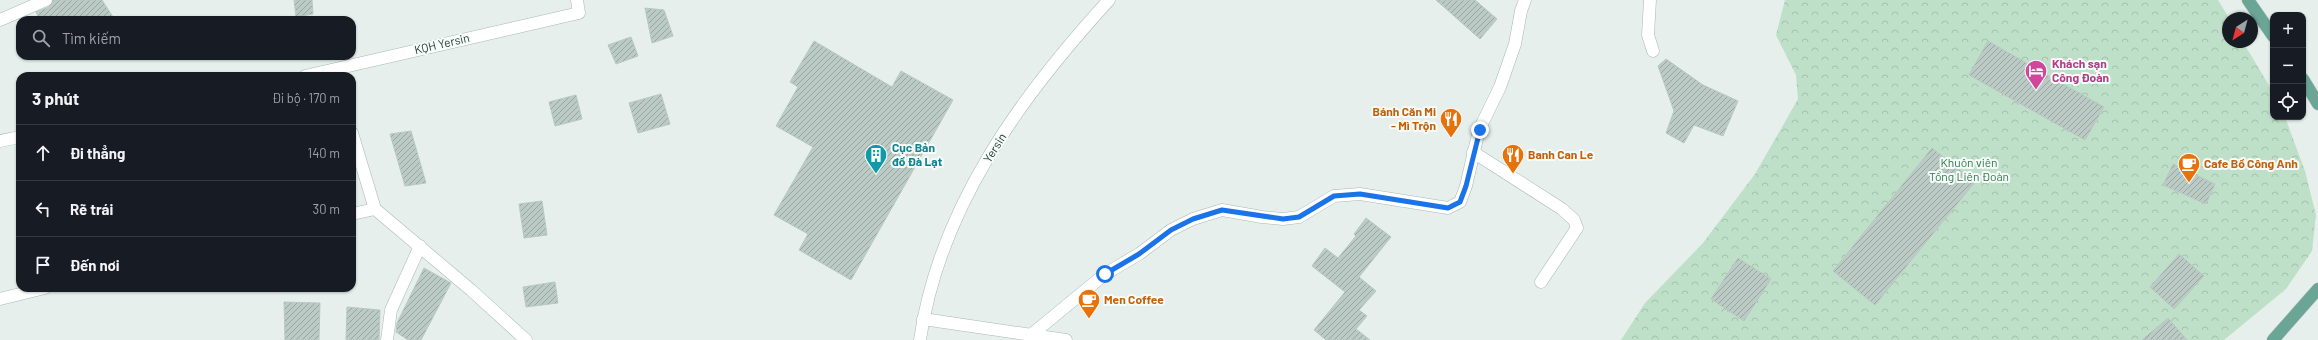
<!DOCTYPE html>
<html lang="vi">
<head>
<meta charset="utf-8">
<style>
  body { margin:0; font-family:Barlow,sans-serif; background:#242831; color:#f1f3f6 }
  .controls { position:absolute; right:12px; top:12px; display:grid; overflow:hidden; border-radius:8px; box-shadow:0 1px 3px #0004 }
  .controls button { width:36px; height:36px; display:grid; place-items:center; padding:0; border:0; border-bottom:1px solid #363941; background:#171b24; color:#f1f3f6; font:20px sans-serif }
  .compass { position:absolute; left:2222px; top:12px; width:36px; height:36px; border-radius:50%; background:#171b24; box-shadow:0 1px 3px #0004; rotate:216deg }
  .stop { position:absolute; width:12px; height:12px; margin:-9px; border:3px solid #1a73e8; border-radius:50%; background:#fff }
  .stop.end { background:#1a73e8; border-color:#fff; box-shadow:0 1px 4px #0008 }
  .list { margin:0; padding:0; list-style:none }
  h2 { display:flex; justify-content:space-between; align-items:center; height:52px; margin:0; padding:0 16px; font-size:17px }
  h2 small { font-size:13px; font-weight:400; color:#9ea1a6 }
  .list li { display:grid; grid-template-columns:26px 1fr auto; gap:12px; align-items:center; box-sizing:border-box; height:56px; padding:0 16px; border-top:1px solid #363941 }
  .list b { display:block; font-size:15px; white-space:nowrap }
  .list em { font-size:13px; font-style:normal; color:#9ea1a6 }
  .icon { flex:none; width:22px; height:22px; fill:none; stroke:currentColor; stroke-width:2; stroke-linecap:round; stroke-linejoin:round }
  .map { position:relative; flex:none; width:2318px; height:340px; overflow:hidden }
  .search { position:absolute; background:#171b24; box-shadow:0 1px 3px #0004; left:16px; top:16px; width:340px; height:44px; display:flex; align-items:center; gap:10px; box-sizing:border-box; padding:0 14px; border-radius:12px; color:#9ea1a6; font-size:15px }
  .panel { position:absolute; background:#171b24; box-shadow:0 1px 3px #0004; left:16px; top:72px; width:340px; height:220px; border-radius:12px }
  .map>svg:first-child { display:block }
  .park { fill:url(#park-crowns) }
  .building { fill:url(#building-hatch); stroke:#b8c9c2 }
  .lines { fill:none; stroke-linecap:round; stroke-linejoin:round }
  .minor-casing { stroke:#a8b8b2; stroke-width:13 }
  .major-casing { stroke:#c2cac8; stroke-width:13 }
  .minor { stroke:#fff; stroke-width:12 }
  .major { stroke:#6aa596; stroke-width:12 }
  .route { stroke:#1a73e8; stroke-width:5 }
  .labels { text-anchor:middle; stroke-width:4; stroke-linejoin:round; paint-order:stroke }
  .street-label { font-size:12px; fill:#24423a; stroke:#f7fbf9 }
  .hotel-label { font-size:12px; font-weight:bold; fill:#b23c85; stroke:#f7fbf9; text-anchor:start }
  .food-label { font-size:12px; font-weight:bold; fill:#c56008; stroke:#f7fbf9; text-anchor:start }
  .culture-label { font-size:12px; font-weight:bold; fill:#0d838f; stroke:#f7fbf9; text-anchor:start }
  .park-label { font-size:12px; fill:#2d7a4b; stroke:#f7fbf9 }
</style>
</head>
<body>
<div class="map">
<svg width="2318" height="340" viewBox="0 0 2318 340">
  <defs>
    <pattern id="park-crowns" width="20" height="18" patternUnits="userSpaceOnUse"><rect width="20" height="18" fill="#bfe0c8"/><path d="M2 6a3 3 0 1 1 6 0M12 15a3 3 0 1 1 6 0" fill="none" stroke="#a4c1ad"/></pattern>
    <pattern id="building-hatch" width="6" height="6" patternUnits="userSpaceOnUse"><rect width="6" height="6" fill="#bbcac4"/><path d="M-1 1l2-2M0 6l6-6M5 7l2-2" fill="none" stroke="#98a6a0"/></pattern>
  </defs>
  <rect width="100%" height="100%" fill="#e6efeb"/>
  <!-- park -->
  <polygon class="park" points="1785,0 2218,0 2229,18 2228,42 2243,42 2273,92 2273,117 2285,117 2305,171 2316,215 2312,251 2286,289 2224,340 1621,340 1645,303 1703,243 1755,174 1798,99 1796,75 1776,35"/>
  <!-- building -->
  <g class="building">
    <polygon points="53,0 102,0 115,20 40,20 36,12 49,7"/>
    <polygon points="294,0 312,0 313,14 296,17"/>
    <polygon points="1436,0 1475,0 1497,19 1480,39"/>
    <polygon points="645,8 664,10 673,36 652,43"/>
    <polygon points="631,37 638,56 616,64 608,45"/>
    <polygon points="814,41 892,87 901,71 953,100 851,280 799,250 808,234 774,215 813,147 776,126 798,87 790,82"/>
    <polygon points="1988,41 2104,107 2085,140 1969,75"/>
    <polygon points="1666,59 1703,85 1738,101 1723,136 1694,125 1684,143 1666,133 1674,111 1658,66"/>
    <polygon points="661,94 670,124 638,133 629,103"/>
    <polygon points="576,95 582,119 555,126 549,102"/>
    <polygon points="411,131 426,183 405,186 390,134"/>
    <polygon points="1932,148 1975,182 1875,305 1833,271"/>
    <polygon points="2173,164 2215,184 2206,204 2163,185"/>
    <polygon points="542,201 547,235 524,238 519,204"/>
    <polygon points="1366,218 1391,237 1359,277 1376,291 1359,310 1367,316 1356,329 1370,340 1326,340 1314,330 1345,292 1312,266 1325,248 1338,258 1356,236 1354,234"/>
    <polygon points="2179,254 2204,276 2174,309 2150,287"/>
    <polygon points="1738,258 1771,279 1744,321 1711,299"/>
    <polygon points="424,268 451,283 421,340 408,340 396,332 397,323"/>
    <polygon points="555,282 558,303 526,307 523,287"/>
    <polygon points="284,302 320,303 319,340 285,340"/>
    <polygon points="347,307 380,310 379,340 346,340"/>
    <polygon points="2168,318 2187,340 2142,340"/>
  </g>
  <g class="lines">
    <!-- minor casing -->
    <g class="minor-casing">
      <g id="minor">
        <polyline points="1650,0 1648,35 1653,51"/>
        <polyline points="0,20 46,0"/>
        <polyline points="305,76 579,13 577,0"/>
        <polyline points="352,133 375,209"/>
        <polyline points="0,141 20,137"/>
        <polyline points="1473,152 1562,209 1574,220 1577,228 1541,282"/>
        <polyline points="352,214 375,209 471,290 526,340"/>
        <polyline points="0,299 45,288"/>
        <polyline points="923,319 1066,340"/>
        <polyline points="1031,335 1105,274 1139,254 1171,230 1193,219 1222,210 1262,217 1283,219 1299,217 1334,196 1360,194 1448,208 1460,202 1466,186 1479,130 1500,87 1515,44 1521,11 1525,0"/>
        <polyline points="387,340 391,310 420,246"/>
        <path d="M920,340C939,208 1021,96 1109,0"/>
      </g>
    </g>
    <!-- major casing -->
    <g class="major-casing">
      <g id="major">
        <polyline points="2248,0 2273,36"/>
        <polyline points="2303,79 2318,104"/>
        <polyline points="2273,340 2318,289"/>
      </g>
    </g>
    <!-- minor -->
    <use href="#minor" class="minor"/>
    <!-- major -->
    <use href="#major" class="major"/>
  </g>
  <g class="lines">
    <!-- route -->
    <polyline class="route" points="1105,274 1139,254 1171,230 1193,219 1222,210 1283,219 1299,217 1334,196 1360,194 1448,208 1460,202 1466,186 1480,130"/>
  </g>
  <!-- icons -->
  <defs>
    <g id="hotel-pin" transform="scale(1.15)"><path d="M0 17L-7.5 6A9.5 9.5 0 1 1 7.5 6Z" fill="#d1479c" stroke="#f7fbf9"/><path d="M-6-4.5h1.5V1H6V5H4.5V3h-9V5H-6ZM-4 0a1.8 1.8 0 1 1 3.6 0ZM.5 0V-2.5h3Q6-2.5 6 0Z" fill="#fff"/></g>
    <g id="restaurant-pin" transform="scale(1.15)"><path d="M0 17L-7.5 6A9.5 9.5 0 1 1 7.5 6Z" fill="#e8710a" stroke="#f7fbf9"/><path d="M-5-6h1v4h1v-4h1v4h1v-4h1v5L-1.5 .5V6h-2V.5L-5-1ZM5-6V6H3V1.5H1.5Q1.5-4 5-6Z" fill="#fff"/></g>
    <g id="building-pin" transform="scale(1.15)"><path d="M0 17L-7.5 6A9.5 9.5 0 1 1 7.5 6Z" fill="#0f9aa8" stroke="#f7fbf9"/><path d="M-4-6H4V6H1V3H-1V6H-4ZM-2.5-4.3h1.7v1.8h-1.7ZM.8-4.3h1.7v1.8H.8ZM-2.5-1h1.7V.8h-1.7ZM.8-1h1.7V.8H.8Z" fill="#fff"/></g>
    <g id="cafe-pin" transform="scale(1.15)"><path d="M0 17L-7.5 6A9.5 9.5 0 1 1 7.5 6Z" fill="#e8710a" stroke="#f7fbf9"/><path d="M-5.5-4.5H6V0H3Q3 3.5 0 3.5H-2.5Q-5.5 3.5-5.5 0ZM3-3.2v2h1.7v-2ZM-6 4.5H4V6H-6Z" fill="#fff"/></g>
  </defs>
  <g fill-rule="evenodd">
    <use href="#hotel-pin" x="2036" y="71"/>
    <use href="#restaurant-pin" x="1451" y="119"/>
    <use href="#building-pin" x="876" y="155"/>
    <use href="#restaurant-pin" x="1513" y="155"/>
    <use href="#cafe-pin" x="2189" y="164"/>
    <use href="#cafe-pin" x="1089" y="300"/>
  </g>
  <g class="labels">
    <!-- street labels -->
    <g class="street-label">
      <text transform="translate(442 44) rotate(-13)" y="4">KQH Yersin</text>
      <text transform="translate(995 148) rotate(-58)" y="4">Yersin</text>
    </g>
    <!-- hotel labels -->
    <g class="hotel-label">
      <text x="2052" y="68">Khách sạn<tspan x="2052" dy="14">Công Đoàn</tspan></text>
    </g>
    <!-- food labels -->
    <g class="food-label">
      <text x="1436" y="116" text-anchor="end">Bánh Căn Mi<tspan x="1436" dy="14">- Mì Trộn</tspan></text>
      <text x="1528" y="159">Banh Can Le</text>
      <text x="2204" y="168">Cafe Bồ Công Anh</text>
      <text x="1104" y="304">Men Coffee</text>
    </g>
    <!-- culture labels -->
    <g class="culture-label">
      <text x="892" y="152">Cục Bản<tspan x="892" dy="14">đồ Đà Lạt</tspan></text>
    </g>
    <!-- park labels -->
    <g class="park-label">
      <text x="1969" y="167">Khuôn viên<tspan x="1969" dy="14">Tổng Liên Đoàn</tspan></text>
    </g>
  </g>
</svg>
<div class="controls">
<button>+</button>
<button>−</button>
<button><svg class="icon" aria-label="locate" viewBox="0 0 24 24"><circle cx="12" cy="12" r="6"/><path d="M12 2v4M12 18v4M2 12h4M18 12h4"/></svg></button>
</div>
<svg class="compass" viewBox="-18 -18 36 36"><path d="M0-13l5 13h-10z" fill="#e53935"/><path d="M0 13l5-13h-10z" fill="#9ea1a6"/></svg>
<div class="stop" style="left:1105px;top:274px"></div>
<div class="stop end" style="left:1480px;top:130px"></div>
<div class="search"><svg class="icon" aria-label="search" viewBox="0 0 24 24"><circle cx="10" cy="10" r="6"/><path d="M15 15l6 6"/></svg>Tìm kiếm</div>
<section class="panel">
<h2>3 phút<small>Đi bộ · 170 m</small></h2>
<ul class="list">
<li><svg class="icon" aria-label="ahead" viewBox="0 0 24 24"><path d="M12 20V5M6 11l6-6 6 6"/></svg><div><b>Đi thẳng</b></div><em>140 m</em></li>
<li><svg class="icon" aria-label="left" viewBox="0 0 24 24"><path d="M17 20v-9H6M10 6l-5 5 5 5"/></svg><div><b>Rẽ trái</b></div><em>30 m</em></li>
<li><svg class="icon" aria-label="arrive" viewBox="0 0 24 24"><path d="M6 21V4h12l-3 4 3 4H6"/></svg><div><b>Đến nơi</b></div></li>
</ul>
</section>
</div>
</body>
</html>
